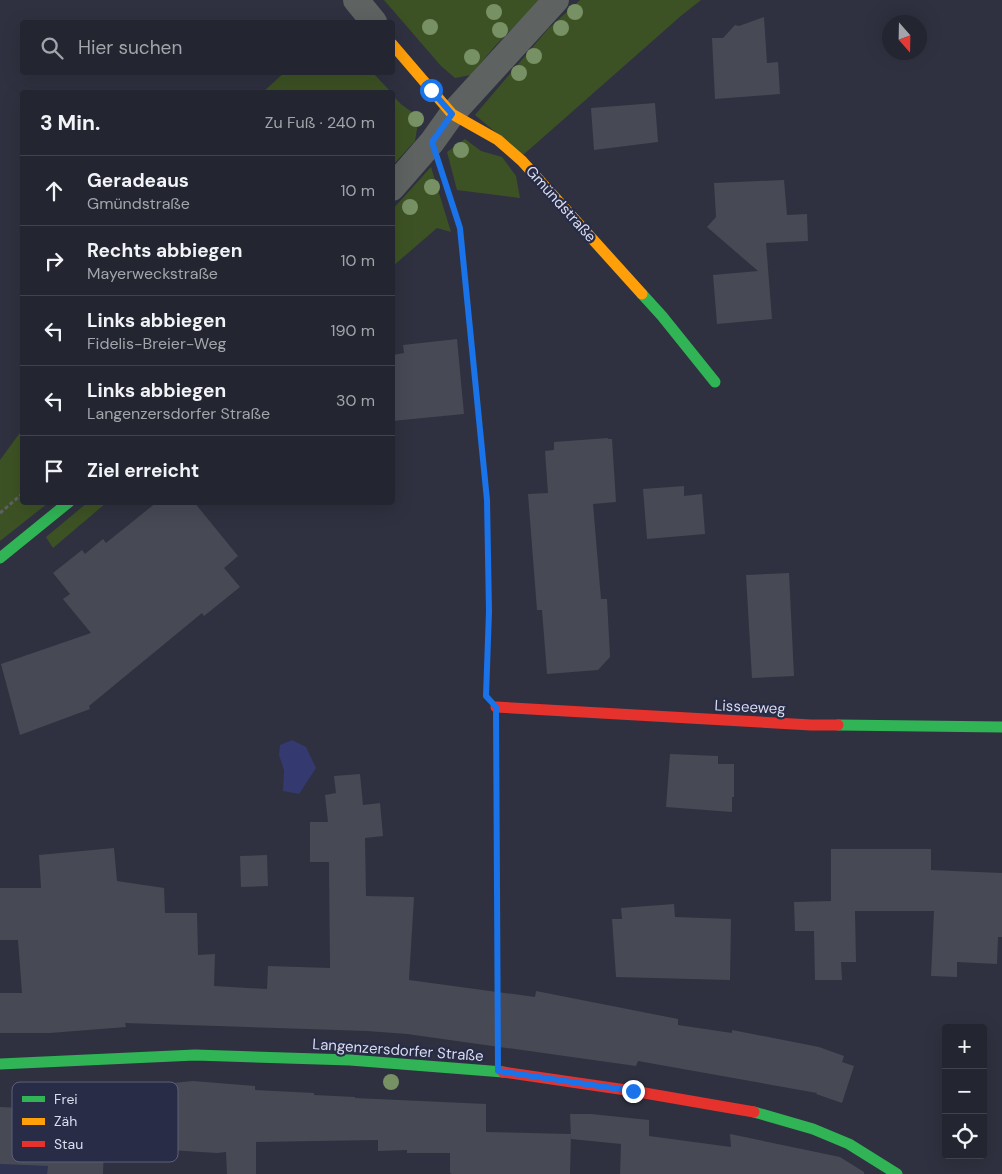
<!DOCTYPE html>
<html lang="de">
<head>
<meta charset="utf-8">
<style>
  body { margin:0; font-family:"DM Sans",sans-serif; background:#2b2d38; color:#f1f3f6 }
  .controls { position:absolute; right:15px; bottom:15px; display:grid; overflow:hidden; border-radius:5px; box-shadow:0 5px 20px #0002 }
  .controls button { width:45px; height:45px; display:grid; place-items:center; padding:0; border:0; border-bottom:1px solid #40424c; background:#232530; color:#f1f3f6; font:25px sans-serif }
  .compass { position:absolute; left:882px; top:15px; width:45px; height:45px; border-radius:50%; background:#232530; box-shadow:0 5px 20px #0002; rotate:160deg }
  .stop { position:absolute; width:15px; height:15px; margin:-11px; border:4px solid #1a73e8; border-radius:50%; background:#fff }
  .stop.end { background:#1a73e8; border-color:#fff; box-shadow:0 1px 5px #0008 }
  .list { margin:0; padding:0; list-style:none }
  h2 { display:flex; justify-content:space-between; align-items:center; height:65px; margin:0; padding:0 20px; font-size:21px }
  h2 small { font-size:16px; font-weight:400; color:#a3a5ab }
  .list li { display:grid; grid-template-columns:32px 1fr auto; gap:15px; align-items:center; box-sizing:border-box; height:70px; padding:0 20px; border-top:1px solid #40424c }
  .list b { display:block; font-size:19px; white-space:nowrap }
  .list p { margin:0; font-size:16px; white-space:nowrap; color:#a3a5ab }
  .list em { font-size:16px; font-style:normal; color:#a3a5ab }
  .icon { flex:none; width:28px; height:28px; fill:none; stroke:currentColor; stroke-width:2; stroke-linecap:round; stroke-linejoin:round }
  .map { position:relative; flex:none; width:1002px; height:1174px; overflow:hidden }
  .search { position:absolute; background:#232530; box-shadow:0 5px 20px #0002; left:20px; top:20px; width:375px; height:55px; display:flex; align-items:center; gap:12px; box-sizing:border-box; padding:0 18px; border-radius:5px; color:#a3a5ab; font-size:19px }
  .panel { position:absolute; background:#232530; box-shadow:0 5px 20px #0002; left:20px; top:90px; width:375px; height:415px; border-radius:5px }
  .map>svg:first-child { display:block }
  .built { fill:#2e3351 }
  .green { fill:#3d5224 }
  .water { fill:#343970 }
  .building { fill:#474955 }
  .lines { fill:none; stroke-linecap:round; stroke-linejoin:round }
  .path { stroke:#5e6063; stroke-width:3; stroke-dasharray:4 2.5; stroke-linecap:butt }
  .street { stroke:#5e6260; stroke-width:26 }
  .fast { stroke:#30b455; stroke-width:11 }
  .slow { stroke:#ff9f0a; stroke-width:11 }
  .jam { stroke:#e5322d; stroke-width:11 }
  .tree { fill:#779064 }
  .route { stroke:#1a73e8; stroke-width:6 }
  .labels { text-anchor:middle; stroke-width:4.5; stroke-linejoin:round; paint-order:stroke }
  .street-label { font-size:15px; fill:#d9ddee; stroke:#282c47 }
  .key { fill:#282c47; stroke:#5d6179; stroke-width:1 }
  .key-label { font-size:14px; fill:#d9ddee }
</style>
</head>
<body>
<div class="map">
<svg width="1002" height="1174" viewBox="0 0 1002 1174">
  <rect width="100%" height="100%" fill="#2f3140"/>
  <!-- built -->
  <polygon class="built" points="0,1164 48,1166 47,1174 0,1174"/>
  <!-- green -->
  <g class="green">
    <polygon points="384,0 540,0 495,46 471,75 455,78 441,66"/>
    <polygon points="580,0 701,0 682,15 523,155 475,115 548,29"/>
    <polygon points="285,72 373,73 391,92 263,92"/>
    <polygon points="392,95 402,105 419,117 415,141 393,165"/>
    <polygon points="465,139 481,151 502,157 516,176 520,198 457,190 447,152"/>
    <polygon points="431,167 451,232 437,228 393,266 393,209"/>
    <polygon points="22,430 22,502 48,503 0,541 0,460"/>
    <polygon points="87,503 106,503 53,548 46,537"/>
  </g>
  <!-- water -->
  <polygon class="water" points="292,740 306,747 316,768 299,794 283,791 284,770 279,755 280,745"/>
  <!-- building -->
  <g class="building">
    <polygon points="764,17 767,63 778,62 780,94 715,99 712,38 723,38 735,25 739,26"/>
    <polygon points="655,103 658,142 594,150 591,108"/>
    <polygon points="784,180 787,215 807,214 808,241 766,243 772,319 717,324 713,275 758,271 707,227 716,217 714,183"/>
    <polygon points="457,339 464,414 392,421 392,376 395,376 393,355 404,353 403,345"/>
    <polygon points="608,438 608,439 612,439 616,502 593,504 601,599 607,599 610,657 598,670 547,674 542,610 537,610 528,494 548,493 545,451 554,450 554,442"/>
    <polygon points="684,486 684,496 702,494 705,534 647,539 643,489"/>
    <polygon points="157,502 194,502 238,556 224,568 240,587 204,616 202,613 89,706 90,709 20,735 1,664 91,633 63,599 70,594 53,573 82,550 85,554 103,539 106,543"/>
    <polygon points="789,573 794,676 752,678 746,575"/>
    <polygon points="670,754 718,756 718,764 734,764 734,797 732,797 732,812 666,807"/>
    <polygon points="360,774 363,805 380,803 383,836 365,838 366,896 414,897 409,980 535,997 536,991 678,1019 678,1025 732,1033 732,1030 819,1047 844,1056 842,1062 854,1066 842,1103 816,1094 817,1093 638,1061 636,1066 407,1034 367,1031 125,1023 126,1027 50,1033 0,1033 0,993 22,993 18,940 0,940 0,888 41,888 39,855 114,848 117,881 164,888 165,913 197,913 198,955 215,954 214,986 267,989 268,966 330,968 329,862 310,862 310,822 328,822 325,795 336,793 334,776"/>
    <polygon points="831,849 931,849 931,870 1002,873 1002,937 998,937 997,964 957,962 957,977 931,976 934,911 855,911 856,962 841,962 842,980 815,980 814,931 795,931 794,902 831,901"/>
    <polygon points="267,855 268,886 241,887 240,856"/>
    <polygon points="674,904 675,917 731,919 730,980 616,977 612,919 622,919 621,908"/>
    <polygon points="193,1081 255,1086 255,1090 314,1093 314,1095 355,1097 355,1098 486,1104 486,1132 571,1134 570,1174 452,1174 450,1173 450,1153 407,1153 407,1150 378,1151 378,1140 256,1142 256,1174 227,1174 226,1152 217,1153 104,1146 103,1174 47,1174 48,1166 0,1164 0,1107 91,1111 133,1108 132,1087"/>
    <polygon points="570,1114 591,1114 649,1120 649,1136 731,1147 730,1134 840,1157 864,1172 864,1174 620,1174 621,1144 571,1139"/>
  </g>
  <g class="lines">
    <!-- path -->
    <g class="path">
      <polyline points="443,175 460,228 487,500 489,611 486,678"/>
      <polyline points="0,513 22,494"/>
      <polyline points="497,737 498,1041"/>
    </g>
    <!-- street -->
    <g class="street">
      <polyline points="356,0 374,22"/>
      <polyline points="392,188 432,142 452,114 556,0"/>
    </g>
    <!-- fast -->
    <g class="fast">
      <polyline points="642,294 662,316 715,382"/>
      <polyline points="0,558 69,502"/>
      <polyline points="838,725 1002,727"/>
      <polyline points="0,1064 195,1055 350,1060 503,1072"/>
      <polyline points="754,1112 813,1129 849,1144 897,1174"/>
    </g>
    <!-- slow -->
    <polyline class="slow" points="392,44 452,114 498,140 522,161 642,294"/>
    <!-- jam -->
    <g class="jam">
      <polyline points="496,707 811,725 838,725"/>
      <polyline points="503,1072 633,1091 754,1112"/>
    </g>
  </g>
  <!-- trees -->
  <g class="tree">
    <circle cx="494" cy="12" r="8"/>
    <circle cx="575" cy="12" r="8"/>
    <circle cx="430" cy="27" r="8"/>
    <circle cx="561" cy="28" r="8"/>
    <circle cx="500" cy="30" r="8"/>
    <circle cx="534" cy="56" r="8"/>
    <circle cx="472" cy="57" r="8"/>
    <circle cx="519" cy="73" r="8"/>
    <circle cx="416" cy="119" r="8"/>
    <circle cx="461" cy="150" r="8"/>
    <circle cx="432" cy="187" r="8"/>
    <circle cx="410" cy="207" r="8"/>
    <circle cx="391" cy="1082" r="8"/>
  </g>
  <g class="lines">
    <!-- route -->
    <polyline class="route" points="431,90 452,114 432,142 460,228 487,500 489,611 486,696 496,707 498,1071 633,1091"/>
  </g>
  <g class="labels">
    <!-- street labels -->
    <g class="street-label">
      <text transform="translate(561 204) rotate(48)" y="5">Gmündstraße</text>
      <text transform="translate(750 707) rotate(3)" y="5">Lisseeweg</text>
      <text transform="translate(398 1050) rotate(4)" y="5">Langenzersdorfer Straße</text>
    </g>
  </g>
  <!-- legend -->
  <rect x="12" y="1082" width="166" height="80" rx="8" class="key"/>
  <rect x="22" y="1096" width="23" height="6" fill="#30b455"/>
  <rect x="22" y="1118" width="23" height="7" fill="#ff9f0a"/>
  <rect x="22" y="1141" width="23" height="6" fill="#e5322d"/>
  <g class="key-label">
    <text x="54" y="1104">Frei</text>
    <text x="54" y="1126">Zäh</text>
    <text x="54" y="1149">Stau</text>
  </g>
</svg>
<div class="controls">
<button>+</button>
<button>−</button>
<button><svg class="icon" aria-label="locate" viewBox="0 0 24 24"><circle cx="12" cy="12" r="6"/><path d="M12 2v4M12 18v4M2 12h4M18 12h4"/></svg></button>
</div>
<svg class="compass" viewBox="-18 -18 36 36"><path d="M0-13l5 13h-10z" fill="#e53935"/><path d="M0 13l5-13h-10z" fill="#a3a5ab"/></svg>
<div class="stop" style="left:431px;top:90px"></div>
<div class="stop end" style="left:633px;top:1091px"></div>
<div class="search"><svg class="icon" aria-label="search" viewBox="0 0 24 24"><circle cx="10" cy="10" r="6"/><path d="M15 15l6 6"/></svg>Hier suchen</div>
<section class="panel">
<h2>3 Min.<small>Zu Fuß · 240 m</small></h2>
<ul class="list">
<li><svg class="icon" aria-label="ahead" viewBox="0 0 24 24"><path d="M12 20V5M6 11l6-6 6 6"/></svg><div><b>Geradeaus</b><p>Gmündstraße</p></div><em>10 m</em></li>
<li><svg class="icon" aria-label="right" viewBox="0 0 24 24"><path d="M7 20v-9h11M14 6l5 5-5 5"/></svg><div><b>Rechts abbiegen</b><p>Mayerweckstraße</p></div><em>10 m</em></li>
<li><svg class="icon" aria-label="left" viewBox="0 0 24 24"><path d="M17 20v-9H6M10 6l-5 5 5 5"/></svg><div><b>Links abbiegen</b><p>Fidelis-Breier-Weg</p></div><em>190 m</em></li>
<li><svg class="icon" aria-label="left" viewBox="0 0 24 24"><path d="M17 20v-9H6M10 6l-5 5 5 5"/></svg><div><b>Links abbiegen</b><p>Langenzersdorfer Straße</p></div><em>30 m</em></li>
<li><svg class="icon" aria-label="arrive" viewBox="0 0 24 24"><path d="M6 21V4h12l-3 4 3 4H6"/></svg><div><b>Ziel erreicht</b></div></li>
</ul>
</section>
</div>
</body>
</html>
